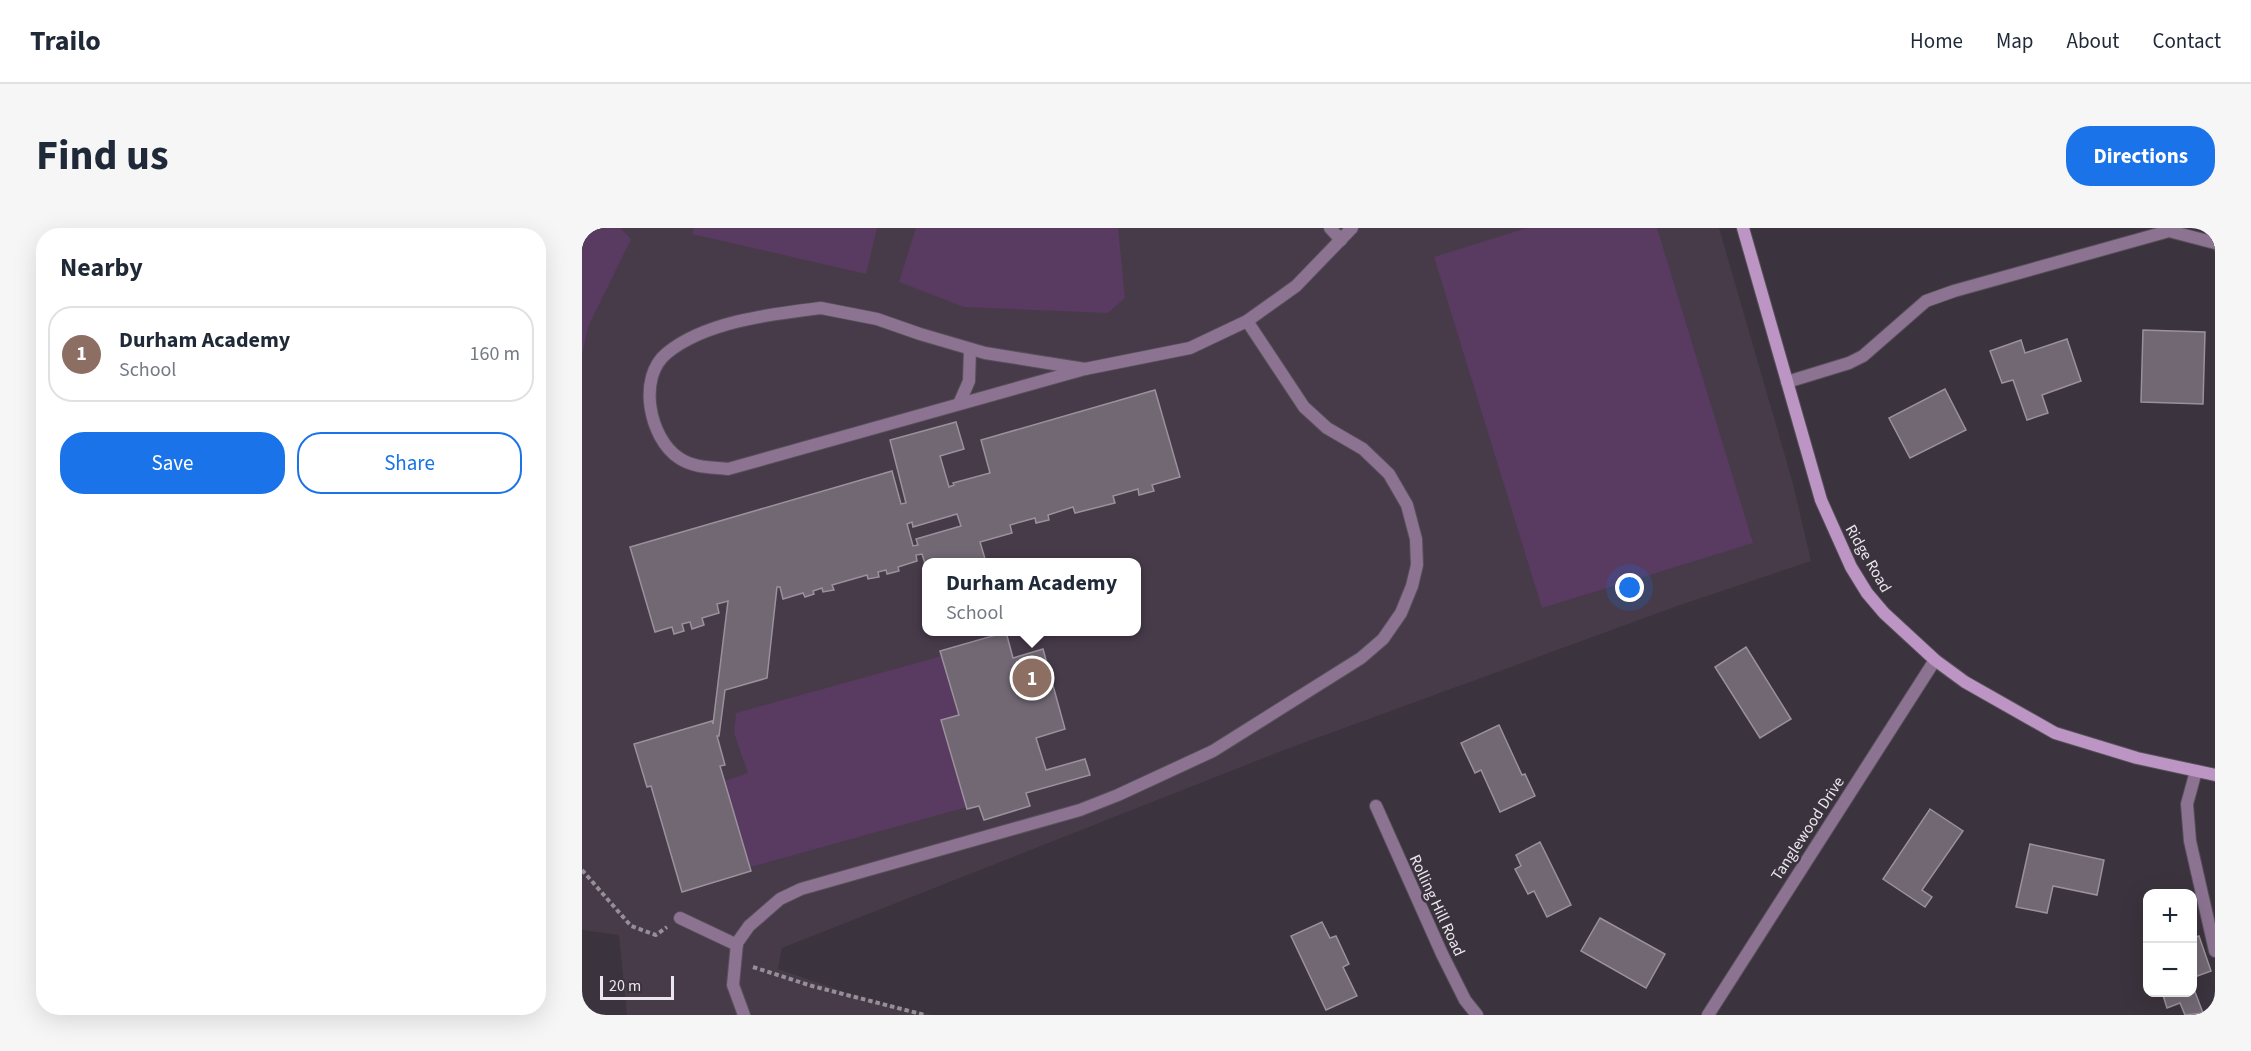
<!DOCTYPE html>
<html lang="en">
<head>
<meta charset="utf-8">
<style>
  body { margin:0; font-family:"Source Sans 3",sans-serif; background:#f6f6f7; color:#1f2937 }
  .controls { position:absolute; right:18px; bottom:18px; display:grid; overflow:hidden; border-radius:12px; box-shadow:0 6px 24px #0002 }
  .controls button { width:54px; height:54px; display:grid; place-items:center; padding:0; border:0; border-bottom:2px solid #e0e1e3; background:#fff; color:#1f2937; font:30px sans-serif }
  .scale { position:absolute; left:18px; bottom:15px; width:74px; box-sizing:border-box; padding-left:6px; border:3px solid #ece7ee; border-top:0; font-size:16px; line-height:21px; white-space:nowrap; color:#ece7ee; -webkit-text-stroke:4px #3b333d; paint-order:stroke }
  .you { position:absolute; left:1048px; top:360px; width:21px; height:21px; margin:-15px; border:4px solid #fff; border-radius:50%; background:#1a73e8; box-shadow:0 0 0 9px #1a73e833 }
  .badge { display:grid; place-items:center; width:39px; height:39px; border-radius:50%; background:#1a73e8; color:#fff; font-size:20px; font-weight:700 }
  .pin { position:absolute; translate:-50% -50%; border:3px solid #fff; box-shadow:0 2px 6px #0006 }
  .popup { position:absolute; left:340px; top:330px; width:219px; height:78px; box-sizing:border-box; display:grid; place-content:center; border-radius:12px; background:#fff; filter:drop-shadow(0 2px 4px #0005); font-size:20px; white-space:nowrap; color:#747a83 }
  .popup b { font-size:22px; color:#1f2937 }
  .popup::after { content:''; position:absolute; left:50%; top:100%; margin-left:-12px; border:12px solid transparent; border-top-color:#fff }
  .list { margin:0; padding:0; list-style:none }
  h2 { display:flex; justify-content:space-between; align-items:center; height:78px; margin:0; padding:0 24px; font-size:26px }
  h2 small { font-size:20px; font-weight:400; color:#747a83 }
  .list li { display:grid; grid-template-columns:39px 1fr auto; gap:18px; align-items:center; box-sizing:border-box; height:96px; margin:0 12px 12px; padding:0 12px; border:2px solid #e0e1e3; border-radius:24px }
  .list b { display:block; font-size:22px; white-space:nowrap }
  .list p { margin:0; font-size:20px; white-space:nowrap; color:#747a83 }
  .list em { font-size:20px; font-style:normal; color:#747a83 }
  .actions { display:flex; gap:12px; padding:18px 24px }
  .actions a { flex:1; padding:14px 0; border:2px solid #1a73e8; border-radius:24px; text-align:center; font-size:21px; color:#1a73e8 }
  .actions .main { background:#1a73e8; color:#fff }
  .map { position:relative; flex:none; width:1633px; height:787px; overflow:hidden; border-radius:24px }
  header { display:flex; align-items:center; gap:36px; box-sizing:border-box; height:84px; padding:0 30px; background:#fff; border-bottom:2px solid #e0e1e3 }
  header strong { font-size:28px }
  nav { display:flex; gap:33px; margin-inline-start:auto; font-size:21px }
  .intro { display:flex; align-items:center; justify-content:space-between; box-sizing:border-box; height:144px; padding:0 36px }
  h1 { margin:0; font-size:42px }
  .button { padding:15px 27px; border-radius:24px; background:#1a73e8; color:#fff; font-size:21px; font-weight:700 }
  main { display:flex; gap:36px; padding:0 36px }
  aside { flex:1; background:#fff; border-radius:24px; box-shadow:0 6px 24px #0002 }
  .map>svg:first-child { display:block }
  .built { fill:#473b4a; fill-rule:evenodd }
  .green { fill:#593a60 }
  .building { fill:#716873; stroke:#9b919d; stroke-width:1.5; fill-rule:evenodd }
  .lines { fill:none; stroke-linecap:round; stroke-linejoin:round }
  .lane-casing { stroke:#575059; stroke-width:14 }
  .street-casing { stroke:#575059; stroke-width:14 }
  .secondary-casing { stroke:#575059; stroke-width:14 }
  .path { stroke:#958f97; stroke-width:4; stroke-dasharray:4.5 3; stroke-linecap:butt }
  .lane { stroke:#8c7392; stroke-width:12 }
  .street { stroke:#8c7392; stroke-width:12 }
  .secondary { stroke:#bc95c5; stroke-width:12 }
  .labels { text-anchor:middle; stroke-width:5; stroke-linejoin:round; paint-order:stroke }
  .street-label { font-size:16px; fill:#ece7ee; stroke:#3b333d }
</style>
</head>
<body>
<header>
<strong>Trailo</strong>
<nav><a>Home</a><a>Map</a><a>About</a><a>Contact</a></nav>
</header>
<div class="intro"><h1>Find us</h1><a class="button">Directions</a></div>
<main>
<aside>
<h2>Nearby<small></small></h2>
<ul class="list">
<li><span class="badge" style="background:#8d6e63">1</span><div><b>Durham Academy</b><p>School</p></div><em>160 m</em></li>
</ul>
<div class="actions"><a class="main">Save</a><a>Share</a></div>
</aside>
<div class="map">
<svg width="1633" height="787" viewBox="0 0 1633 787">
  <rect width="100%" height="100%" fill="#3b333d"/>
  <!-- built -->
  <path class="built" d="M0,0H1137L1210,252L1229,333L1098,377L702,522L200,720L196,741L286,772L350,787H45L37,707L0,702ZM345,334H555V404H345Z"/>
  <!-- green -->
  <g class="green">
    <polygon points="0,0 38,0 49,11 6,99 0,127"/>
    <polygon points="112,0 295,0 284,46 110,6"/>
    <polygon points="334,0 536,0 543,70 526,85 382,79 317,54"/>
    <polygon points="945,0 1075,0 1171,315 960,380 852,29"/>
    <polygon points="360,428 377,487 360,492 385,579 168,639 142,553 166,545 152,505 154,485"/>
  </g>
  <!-- building -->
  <g class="building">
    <polygon points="1561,102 1623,104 1621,176 1559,174"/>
    <polygon points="1485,111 1499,153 1460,167 1466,185 1445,192 1431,152 1420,155 1408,123 1439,112 1443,125"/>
    <polygon points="1363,161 1384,202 1328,230 1307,190"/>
    <path d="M573,162L598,249L570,257L572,263L557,267L556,261L531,268L533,275L493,285L491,279L466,287L467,292L454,295L453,290L428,297L430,305L398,314L404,334H345V342L340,326L334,327L335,333L316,339L317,343L305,346L304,342L296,344L297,349L286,351L285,347L250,357L252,362L241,364L240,360L231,363L232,366L223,369L221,365L201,371L198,359H195L185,450L143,462L137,508H135L143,537L138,538L169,643L100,664L69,558L65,559L52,516L130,493L131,496L146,373L135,376L137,385L120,390L122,397L110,401L108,394L100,396L102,403L92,406L90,399L73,404L48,319L310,243L319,276L324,275L308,212L374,194L382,221L358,228L367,259L372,257L371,255L408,245L399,212ZM375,286L379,298L334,311L336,317L331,318L325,296L330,294L331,299Z"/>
    <polygon points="413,404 424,404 431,430 461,421 483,501 454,510 464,542 503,531 508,547 444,565 448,578 402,592 397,578 385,581 359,492 377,487 358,423 414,407"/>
    <polygon points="1164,419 1209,491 1178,510 1133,439"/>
    <polygon points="917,497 940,547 943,546 953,568 918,584 899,542 893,545 879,515"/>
    <polygon points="1348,581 1381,603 1340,662 1350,669 1343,679 1301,651"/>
    <polygon points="958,614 989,677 965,689 952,663 946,666 933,641 939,638 934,627"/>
    <polygon points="1448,616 1522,632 1515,667 1471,658 1465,685 1434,679"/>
    <polygon points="1018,690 1083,726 1064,760 999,723"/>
    <polygon points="740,694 748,710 754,708 767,736 761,739 775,768 744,782 709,708"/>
    <polygon points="1617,708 1629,743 1610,750 1610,710"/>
    <polygon points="1610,756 1621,785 1603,787 1598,775 1585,780 1580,764 1610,764"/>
  </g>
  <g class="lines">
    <!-- lane casing -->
    <g class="lane-casing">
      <g id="lane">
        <polyline points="748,0 759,12"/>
        <path d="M239,80L295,91L338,106L403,125L503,141L146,241C129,239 112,240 97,230C67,210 55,149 85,125C124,93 191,86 239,80Z"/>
        <polyline points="503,141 608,120 665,93 714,58 770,0"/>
        <polyline points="377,176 387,153 388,121"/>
        <polyline points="1614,543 1605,576 1608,613 1633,723"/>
        <polyline points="98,690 155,717"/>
        <polyline points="162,787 151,757 155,715 167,698 198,671 219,661 498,582 536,567 631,523 779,430 801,411 819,385 830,358 835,337 834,311 825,277 807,246 781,221 745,200 722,179 665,93"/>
      </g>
    </g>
    <!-- street casing -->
    <g class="street-casing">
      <g id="street">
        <polyline points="1205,154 1267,135 1281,128 1344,73 1372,63 1587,3 1633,15"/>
        <polyline points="794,578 860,726 883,772 895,787"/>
        <polyline points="1126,787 1353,432"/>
      </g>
    </g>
    <!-- secondary casing -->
    <g class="secondary-casing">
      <polyline id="secondary" points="1161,0 1239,272 1269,339 1285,365 1302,385 1353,432 1383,454 1473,505 1555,530 1633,547"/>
    </g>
    <!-- path -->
    <g class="path">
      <polyline points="0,642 49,698 74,707 85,699"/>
      <polyline points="171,739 230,758 343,787"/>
    </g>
    <!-- lane -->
    <use href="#lane" class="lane"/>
    <!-- street -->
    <use href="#street" class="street"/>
    <!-- secondary -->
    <use href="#secondary" class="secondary"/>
  </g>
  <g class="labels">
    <!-- street labels -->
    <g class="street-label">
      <text transform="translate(1287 330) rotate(60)" y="6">Ridge Road</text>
      <text transform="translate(1225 600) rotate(-57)" y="6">Tanglewood Drive</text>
      <text transform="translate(856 677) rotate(65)" y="6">Rolling Hill Road</text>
    </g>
  </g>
</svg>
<div class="controls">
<button>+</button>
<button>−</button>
</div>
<div class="scale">20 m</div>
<div class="you"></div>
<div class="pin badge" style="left:450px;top:450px;background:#8d6e63">1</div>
<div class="popup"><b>Durham Academy</b>School</div>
</div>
</main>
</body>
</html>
